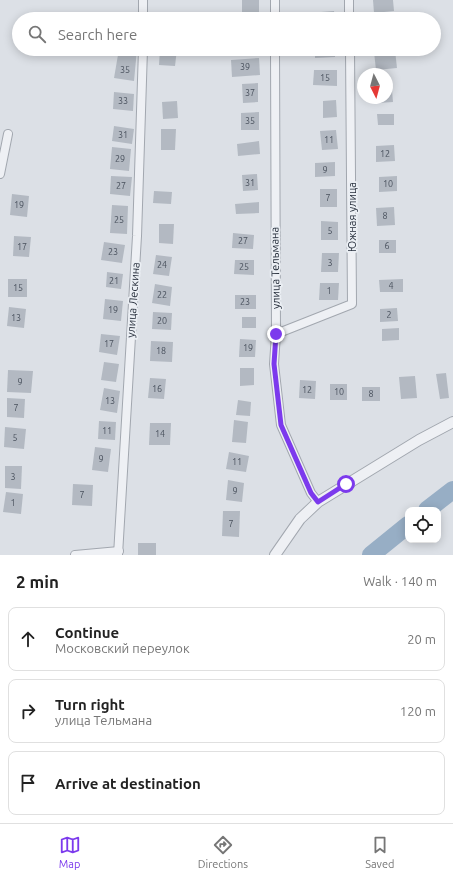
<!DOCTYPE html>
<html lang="en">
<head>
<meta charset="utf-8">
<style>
  body { margin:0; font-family:Ubuntu,sans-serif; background:#f6f6f6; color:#222 }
  .controls { position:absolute; right:12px; bottom:12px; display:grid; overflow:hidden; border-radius:8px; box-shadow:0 2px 10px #0003 }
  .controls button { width:36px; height:36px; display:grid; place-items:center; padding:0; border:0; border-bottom:1px solid #e0e0e0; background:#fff; color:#222; font:20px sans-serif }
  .compass { position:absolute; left:357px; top:68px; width:36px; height:36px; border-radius:50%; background:#fff; box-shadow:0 2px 10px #0003; rotate:174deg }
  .stop { position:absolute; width:12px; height:12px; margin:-9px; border:3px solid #7c3aed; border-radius:50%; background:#fff }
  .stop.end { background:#7c3aed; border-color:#fff; box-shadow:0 1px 4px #0008 }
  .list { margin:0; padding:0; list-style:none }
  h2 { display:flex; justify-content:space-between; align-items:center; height:52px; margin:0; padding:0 16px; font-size:17px }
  h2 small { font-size:13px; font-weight:400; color:#767676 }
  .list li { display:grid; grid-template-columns:26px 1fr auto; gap:12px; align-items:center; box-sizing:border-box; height:64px; margin:0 8px 8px; padding:0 8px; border:1px solid #e0e0e0; border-radius:8px }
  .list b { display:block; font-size:15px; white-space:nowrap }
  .list p { margin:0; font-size:13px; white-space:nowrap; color:#767676 }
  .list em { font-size:13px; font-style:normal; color:#767676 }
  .icon { flex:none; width:22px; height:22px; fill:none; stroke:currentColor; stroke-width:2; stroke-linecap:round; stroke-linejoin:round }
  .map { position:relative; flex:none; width:453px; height:555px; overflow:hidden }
  .search { position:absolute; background:#fff; box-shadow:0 2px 10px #0003; left:12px; right:12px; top:12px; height:44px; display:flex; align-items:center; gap:10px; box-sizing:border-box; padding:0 14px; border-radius:22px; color:#767676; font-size:15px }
  .sheet { height:268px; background:#fff }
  nav { display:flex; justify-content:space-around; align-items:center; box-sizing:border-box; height:56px; border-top:1px solid #e0e0e0; background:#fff; font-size:11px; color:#767676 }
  nav a { display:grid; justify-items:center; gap:2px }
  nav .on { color:#7c3aed }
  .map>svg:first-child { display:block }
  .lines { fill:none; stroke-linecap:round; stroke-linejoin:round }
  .river { stroke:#97aec5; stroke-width:18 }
  .building { fill:#b3b9c2 }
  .minor-casing { stroke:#a2a7af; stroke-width:10 }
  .tertiary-casing { stroke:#a2a7af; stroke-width:12 }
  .minor { stroke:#eef0f4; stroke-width:8 }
  .tertiary { stroke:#eef0f4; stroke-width:10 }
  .route { stroke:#7c3aed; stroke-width:5 }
  .labels { text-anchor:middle; stroke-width:3.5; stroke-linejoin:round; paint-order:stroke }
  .number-label { font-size:9px; fill:#49515d }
  .street-label { font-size:11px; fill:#262e3b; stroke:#ebeff4 }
</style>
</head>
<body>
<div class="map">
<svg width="453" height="555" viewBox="0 0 453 555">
  <rect width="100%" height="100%" fill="#dce0e6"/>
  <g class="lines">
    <!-- river -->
    <g class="river">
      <polyline points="427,510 453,490"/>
      <polyline points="371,555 408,525"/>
    </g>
  </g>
  <!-- building -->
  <g class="building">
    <rect x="242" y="0" width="17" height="16"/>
    <polygon points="373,0 393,0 394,11 374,13"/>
    <polygon points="334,11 335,19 322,19 321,12"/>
    <polygon points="119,49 137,49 134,81 114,78"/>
    <polygon points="160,49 177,49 175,66 159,65"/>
    <polygon points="315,49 335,49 335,57 315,58"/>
    <polygon points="395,50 397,68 376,70 374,52"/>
    <polygon points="259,58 260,75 232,77 231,60"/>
    <polygon points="314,70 337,70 337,86 313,85"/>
    <polygon points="258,83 258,102 243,103 242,84"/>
    <polygon points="392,90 393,102 378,103 377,98 387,98 387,91"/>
    <polygon points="114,92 134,94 133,111 113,109"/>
    <polygon points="336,100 337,117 323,118 323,101"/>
    <polygon points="177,101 178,118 163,119 162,102"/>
    <polygon points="259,112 259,130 241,130 241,113"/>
    <polygon points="377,114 394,114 394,125 378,125"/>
    <polygon points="114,126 134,129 132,144 112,141"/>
    <polygon points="161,129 176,129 175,150 161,150"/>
    <polygon points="336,130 338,149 322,150 320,131"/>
    <polygon points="259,141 260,154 238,156 237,144"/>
    <polygon points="394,145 395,161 376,162 376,146"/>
    <polygon points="112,147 131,149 129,171 110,169"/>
    <polygon points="335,162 335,176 315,177 315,163"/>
    <polygon points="257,174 258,190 243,191 242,175"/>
    <polygon points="111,176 132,177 130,196 110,194"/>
    <polygon points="397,176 397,191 379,192 379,177"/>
    <rect x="320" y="189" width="17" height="18"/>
    <polygon points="154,191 172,192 171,204 153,203"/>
    <polygon points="12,194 29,196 27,217 10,215"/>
    <polygon points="259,202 259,213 236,214 235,204"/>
    <polygon points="112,205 128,206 127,234 110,233"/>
    <polygon points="394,207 395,225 377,226 376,208"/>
    <polygon points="321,221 338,222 338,240 321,240"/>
    <polygon points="159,224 174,224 173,244 159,243"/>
    <polygon points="233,233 254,235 253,249 232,248"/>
    <polygon points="14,236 31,237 29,257 13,256"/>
    <rect x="379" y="240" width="17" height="13"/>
    <polygon points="104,242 125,245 122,263 101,260"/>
    <polygon points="322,253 339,253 338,272 321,272"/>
    <polygon points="156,255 172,257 169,276 153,274"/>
    <polygon points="235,260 254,260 254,275 234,274"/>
    <polygon points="107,272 123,274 121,289 106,287"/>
    <rect x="8" y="279" width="19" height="18"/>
    <polygon points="403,279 403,292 380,292 379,280"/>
    <polygon points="320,283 339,283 338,300 319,300"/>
    <polygon points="155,284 172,287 170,306 152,303"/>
    <rect x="235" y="295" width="21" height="14"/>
    <polygon points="105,299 123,301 121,321 103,319"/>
    <polygon points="9,307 26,309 24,328 7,326"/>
    <polygon points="397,308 398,321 380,322 380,309"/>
    <polygon points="153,312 172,313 171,330 152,329"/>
    <rect x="242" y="317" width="14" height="11"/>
    <polygon points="399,328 399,340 382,341 382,329"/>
    <polygon points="101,334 120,336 117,355 99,352"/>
    <polygon points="240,339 256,340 255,357 239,357"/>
    <polygon points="151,341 173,342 172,362 150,361"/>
    <polygon points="104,362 119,364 116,382 101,380"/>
    <polygon points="240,368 254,368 254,385 240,386"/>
    <polygon points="8,370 33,371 31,393 7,392"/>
    <polygon points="446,373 449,398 440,399 436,374"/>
    <polygon points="415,376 417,398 401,399 399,377"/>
    <polygon points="150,378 166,379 164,399 148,398"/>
    <polygon points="300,380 316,381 315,399 299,398"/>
    <rect x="330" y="384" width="17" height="16"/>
    <rect x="362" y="387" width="18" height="14"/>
    <polygon points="104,388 120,391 117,413 100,410"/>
    <polygon points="7,398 25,399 24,418 7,417"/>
    <polygon points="238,400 251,402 250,416 236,415"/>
    <polygon points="234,420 248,422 246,443 232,442"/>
    <polygon points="99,421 116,422 115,440 98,439"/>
    <polygon points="150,423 171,423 170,445 149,445"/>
    <polygon points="5,427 26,429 24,449 4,447"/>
    <polygon points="95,447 111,449 108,472 92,470"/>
    <polygon points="229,452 249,456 246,472 226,469"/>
    <polygon points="5,466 22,466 21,489 5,488"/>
    <polygon points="228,480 244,483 242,502 226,500"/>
    <polygon points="73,484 93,485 92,506 72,505"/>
    <polygon points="6,492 23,494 21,514 3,512"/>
    <polygon points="223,511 240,511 239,537 222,536"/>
    <rect x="138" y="543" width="18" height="12"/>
  </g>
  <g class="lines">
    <!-- minor casing -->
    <g class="minor-casing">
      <g id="minor">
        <polyline points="143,0 143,19"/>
        <polyline points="349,0 349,19"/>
        <polyline points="275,19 275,0"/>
        <polyline points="275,49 276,334 274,364 281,425 311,493 318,502"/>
        <polyline points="0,174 8,134"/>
        <polyline points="276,334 352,304 350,49"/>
        <polyline points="75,555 119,551"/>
        <polyline points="118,555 137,236 143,49"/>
      </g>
    </g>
    <!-- tertiary casing -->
    <g class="tertiary-casing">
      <polyline id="tertiary" points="275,555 300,519 318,502 419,440 453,422"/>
    </g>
    <!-- minor -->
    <use href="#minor" class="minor"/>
    <!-- tertiary -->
    <use href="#tertiary" class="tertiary"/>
  </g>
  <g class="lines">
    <!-- route -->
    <polyline class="route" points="276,334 274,364 281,425 311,493 318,502 346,484"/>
  </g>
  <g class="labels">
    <!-- number labels -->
    <g class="number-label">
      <text x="245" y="70">39</text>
      <text x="125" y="73">35</text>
      <text x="325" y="81">15</text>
      <text x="250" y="96">37</text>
      <text x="123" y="104">33</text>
      <text x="250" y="124">35</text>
      <text x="123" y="138">31</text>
      <text x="329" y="143">11</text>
      <text x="385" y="157">12</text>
      <text x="120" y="162">29</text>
      <text x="325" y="173">9</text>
      <text x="250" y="186">31</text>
      <text x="388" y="187">10</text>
      <text x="121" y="189">27</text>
      <text x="328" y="201">7</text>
      <text x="19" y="208">19</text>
      <text x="385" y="219">8</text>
      <text x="119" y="223">25</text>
      <text x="330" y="234">5</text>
      <text x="243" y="244">27</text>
      <text x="387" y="249">6</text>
      <text x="22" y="250">17</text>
      <text x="113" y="255">23</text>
      <text x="330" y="266">3</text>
      <text x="162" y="268">24</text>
      <text x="244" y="270">25</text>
      <text x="114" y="284">21</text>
      <text x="391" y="289">4</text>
      <text x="18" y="291">15</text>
      <text x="329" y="294">1</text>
      <text x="162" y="298">22</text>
      <text x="245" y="305">23</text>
      <text x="113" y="313">19</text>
      <text x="389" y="318">2</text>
      <text x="16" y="321">13</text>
      <text x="162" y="324">20</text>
      <text x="109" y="347">17</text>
      <text x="248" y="351">19</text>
      <text x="161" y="354">18</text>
      <text x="20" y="385">9</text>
      <text x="157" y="392">16</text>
      <text x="307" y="393">12</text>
      <text x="339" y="395">10</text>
      <text x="371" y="397">8</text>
      <text x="110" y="404">13</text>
      <text x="16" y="411">7</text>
      <text x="107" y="434">11</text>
      <text x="160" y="437">14</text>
      <text x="15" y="441">5</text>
      <text x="101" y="462">9</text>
      <text x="237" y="465">11</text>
      <text x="13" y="480">3</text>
      <text x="235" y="494">9</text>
      <text x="82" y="498">7</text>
      <text x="13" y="506">1</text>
      <text x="231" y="527">7</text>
    </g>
    <!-- street labels -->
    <g class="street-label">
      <text transform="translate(352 217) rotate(-90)" y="4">Южная улица</text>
      <text transform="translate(275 268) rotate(-91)" y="4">улица Тельмана</text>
      <text transform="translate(133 300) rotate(-86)" y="4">улица Лескина</text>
    </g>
  </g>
</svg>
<div class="controls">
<button><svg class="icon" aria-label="locate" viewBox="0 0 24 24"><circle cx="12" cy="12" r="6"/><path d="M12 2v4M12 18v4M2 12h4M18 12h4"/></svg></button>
</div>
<svg class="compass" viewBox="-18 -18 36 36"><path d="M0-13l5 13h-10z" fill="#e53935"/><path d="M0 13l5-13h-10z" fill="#767676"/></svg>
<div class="stop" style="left:346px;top:484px"></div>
<div class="stop end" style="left:276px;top:334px"></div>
<div class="search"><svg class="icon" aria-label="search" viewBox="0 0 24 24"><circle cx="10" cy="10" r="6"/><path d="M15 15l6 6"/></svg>Search here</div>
</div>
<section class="sheet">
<h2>2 min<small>Walk · 140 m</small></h2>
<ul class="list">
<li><svg class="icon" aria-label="ahead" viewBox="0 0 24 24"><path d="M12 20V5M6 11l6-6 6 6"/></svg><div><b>Continue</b><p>Московский переулок</p></div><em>20 m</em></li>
<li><svg class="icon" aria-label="right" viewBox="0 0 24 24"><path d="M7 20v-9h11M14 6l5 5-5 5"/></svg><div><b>Turn right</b><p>улица Тельмана</p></div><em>120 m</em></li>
<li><svg class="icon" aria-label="arrive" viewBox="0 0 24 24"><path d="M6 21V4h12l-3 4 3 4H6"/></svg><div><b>Arrive at destination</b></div></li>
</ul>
</section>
<nav>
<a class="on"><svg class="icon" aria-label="map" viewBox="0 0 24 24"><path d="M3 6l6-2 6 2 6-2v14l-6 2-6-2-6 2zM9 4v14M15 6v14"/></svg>Map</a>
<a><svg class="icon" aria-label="directions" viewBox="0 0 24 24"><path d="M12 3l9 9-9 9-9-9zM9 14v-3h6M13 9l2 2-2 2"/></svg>Directions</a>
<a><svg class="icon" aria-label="saved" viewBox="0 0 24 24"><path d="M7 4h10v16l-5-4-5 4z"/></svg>Saved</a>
</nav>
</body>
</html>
